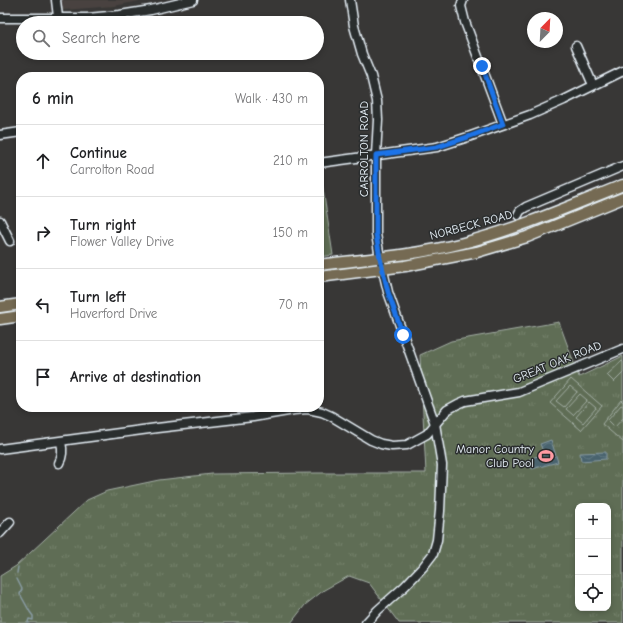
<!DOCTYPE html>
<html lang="en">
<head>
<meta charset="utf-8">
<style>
  body { margin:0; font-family:"Comic Neue",sans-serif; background:#f2f2f2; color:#202124 }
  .controls { position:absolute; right:12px; bottom:12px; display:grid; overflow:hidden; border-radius:8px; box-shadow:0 2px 6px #0003 }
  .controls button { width:36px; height:36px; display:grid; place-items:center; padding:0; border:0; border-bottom:1px solid #e0e0e0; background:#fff; color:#202124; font:20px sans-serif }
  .compass { position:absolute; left:527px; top:12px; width:36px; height:36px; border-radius:50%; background:#fff; box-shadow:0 2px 6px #0003; rotate:24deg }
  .stop { position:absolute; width:12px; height:12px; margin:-9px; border:3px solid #1a73e8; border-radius:50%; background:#fff }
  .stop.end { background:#1a73e8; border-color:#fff; box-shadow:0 1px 4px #0008 }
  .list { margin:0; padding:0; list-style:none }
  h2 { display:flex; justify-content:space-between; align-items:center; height:52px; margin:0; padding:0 16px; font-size:17px }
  h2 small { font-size:13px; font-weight:400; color:#757577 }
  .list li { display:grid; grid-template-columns:26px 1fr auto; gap:12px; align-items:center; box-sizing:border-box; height:72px; padding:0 16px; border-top:1px solid #e0e0e0 }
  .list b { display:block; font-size:15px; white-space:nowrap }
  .list p { margin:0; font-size:13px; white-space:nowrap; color:#757577 }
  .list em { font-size:13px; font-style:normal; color:#757577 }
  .icon { flex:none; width:22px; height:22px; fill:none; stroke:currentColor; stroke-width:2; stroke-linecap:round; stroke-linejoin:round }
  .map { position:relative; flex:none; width:623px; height:623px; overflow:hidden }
  .search { position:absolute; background:#fff; box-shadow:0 2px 6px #0003; left:16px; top:16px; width:308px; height:44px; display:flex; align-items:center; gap:10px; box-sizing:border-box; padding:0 14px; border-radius:22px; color:#757577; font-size:15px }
  .panel { position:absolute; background:#fff; box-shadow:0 2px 6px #0003; left:16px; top:72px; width:308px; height:340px; border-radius:16px }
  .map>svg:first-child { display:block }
  .built { fill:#494340 }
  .grass { fill:url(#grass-tufts); stroke:#a4afa6; fill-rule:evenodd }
  .park { fill:url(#park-crowns); stroke:#a4afa6 }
  .pitch { fill:#5f6d54; stroke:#a4afa6 }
  .water { fill:url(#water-waves); stroke:#899ca5 }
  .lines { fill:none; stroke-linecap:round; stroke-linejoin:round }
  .stream { stroke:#899ca5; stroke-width:1.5 }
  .minor-casing { stroke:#e8f1f8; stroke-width:11 }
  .major-casing { stroke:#e8f1f8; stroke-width:13 }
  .minor { stroke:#2a2d2e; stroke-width:8 }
  .major { stroke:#746b52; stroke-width:10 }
  .route { stroke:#1a73e8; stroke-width:5 }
  .labels { text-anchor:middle; stroke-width:3; stroke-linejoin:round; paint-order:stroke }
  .street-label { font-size:12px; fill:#e8f1f8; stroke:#2a2d2e }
  .poi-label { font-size:12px; fill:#e8f1f8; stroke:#2a2d2e; text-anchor:end }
</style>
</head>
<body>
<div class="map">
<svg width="623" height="623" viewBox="0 0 623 623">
  <defs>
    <pattern id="grass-tufts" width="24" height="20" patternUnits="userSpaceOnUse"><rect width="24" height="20" fill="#5f6d54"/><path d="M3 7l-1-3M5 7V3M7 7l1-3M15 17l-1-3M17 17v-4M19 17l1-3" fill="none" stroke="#76826d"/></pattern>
    <pattern id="park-crowns" width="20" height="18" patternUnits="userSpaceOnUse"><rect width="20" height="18" fill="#5f6d54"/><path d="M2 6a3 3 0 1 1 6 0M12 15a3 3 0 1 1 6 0" fill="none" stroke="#76826d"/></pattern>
    <pattern id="water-waves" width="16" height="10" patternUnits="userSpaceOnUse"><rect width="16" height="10" fill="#49636e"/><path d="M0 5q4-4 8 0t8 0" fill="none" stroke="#637a83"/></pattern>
  </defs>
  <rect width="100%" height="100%" fill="#383736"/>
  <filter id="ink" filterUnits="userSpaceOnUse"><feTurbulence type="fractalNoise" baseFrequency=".025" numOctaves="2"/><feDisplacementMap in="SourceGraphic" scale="8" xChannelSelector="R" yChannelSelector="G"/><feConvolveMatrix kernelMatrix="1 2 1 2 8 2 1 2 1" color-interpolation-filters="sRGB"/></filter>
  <g filter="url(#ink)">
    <!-- built -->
    <polygon class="built" points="61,0 144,0 114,6 63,10"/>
    <!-- grass -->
    <path class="grass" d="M559,322L579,377L623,356V623H399L369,583L349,576L324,590L305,605L291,623H0V576L16,566L87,500L107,491L159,480L212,474L317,473H426L420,355L451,341ZM578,506H608V608H578Z"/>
    <!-- park -->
    <g class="park">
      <polygon points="571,379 602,406 581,430 550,403"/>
      <polygon points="621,400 623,402 623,442 602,424"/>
    </g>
    <!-- pitch -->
    <g class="pitch">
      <polygon points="320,169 333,255 319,257 319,170"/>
      <polygon points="622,361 623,362 623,373 614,382 607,375"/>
      <polygon points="570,386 577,392 564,407 556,401"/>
      <polygon points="580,394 587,400 573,415 566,409"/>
      <polygon points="589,402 596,408 583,423 576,417"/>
      <polygon points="621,405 623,406 623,418 615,427 608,420"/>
    </g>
    <!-- water -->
    <g class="water">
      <polygon points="551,440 558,462 532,469 529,459 544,454 540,444"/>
      <polygon points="606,452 606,459 581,461 580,453"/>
    </g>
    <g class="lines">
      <!-- stream -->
      <g class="stream">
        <polyline points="17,573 18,567"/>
        <polyline points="17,579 22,589 20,594 30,612 33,616 33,620 29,619 28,622 29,623"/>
      </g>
      <!-- minor casing -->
      <g class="minor-casing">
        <g id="minor">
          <polyline points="56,0 58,17"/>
          <polyline points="350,0 354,26 362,54 371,76 377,101 378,120 376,155 376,234 380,258 388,292 435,424 442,465 440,511 437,540 433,554 423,567 405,586 378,610 366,623"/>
          <polyline points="463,0 461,6 465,22 503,124"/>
          <polyline points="0,18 87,18 120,15 151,10 193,0"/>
          <polyline points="576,46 593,85"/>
          <polyline points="0,135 21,132"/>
          <polyline points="319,163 437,147 468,137 530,115 564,100 623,71"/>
          <polyline points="518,215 520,211 526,207 623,166"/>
          <polyline points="0,221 10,241"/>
          <polyline points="0,449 157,428 253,417 294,410 308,409 322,412 331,416 371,440 381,444 392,446 407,445 427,434 447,410 458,404 465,401 519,392 623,349"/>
          <path d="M59,463C63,456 63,450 61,442"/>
          <polyline points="0,533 10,522"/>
        </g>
      </g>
      <!-- major casing -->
      <g class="major-casing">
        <g id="major">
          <path d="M319,265C367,259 416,255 463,243C518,229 570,206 623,185"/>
          <polyline points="319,277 405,266 477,252 527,237 623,198"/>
          <polyline points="0,307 21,304"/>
          <polyline points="0,319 21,316"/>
        </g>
      </g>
      <!-- minor -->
      <use href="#minor" class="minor"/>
      <!-- major -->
      <use href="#major" class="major"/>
    </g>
  </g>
  <g class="lines" filter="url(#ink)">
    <!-- route -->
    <polyline class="route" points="403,335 388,292 380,258 376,234 376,155 437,147 468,137 503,124 482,66"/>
  </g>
  <!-- icons -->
  <defs>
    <g id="stadium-bare" transform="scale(1.2)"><path d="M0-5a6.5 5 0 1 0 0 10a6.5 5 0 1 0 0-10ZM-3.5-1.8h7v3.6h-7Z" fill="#ff9aa2" stroke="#2a2d2e" stroke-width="2.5" paint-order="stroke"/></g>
  </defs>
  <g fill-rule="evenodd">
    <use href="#stadium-bare" x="546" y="456"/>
  </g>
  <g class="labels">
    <!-- street labels -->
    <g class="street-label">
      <text transform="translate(364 149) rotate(-90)" y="4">CARROLTON ROAD</text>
      <text transform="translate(471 225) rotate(-15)" y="4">NORBECK ROAD</text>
      <text transform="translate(557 362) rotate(-22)" y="4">GREAT OAK ROAD</text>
    </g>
    <!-- poi labels -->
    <g class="poi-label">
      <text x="534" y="453">Manor Country<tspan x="534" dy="14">Club Pool</tspan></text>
    </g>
  </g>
</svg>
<div class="controls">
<button>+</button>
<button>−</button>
<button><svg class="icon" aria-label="locate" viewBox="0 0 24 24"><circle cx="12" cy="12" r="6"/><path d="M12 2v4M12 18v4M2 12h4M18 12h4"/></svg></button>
</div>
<svg class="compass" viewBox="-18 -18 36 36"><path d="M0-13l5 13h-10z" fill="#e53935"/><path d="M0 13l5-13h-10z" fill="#757577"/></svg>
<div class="stop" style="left:403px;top:335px"></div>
<div class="stop end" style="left:482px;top:66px"></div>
<div class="search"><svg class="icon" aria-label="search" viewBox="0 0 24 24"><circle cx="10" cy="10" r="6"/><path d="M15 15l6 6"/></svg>Search here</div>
<section class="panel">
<h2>6 min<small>Walk · 430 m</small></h2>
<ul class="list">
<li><svg class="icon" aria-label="ahead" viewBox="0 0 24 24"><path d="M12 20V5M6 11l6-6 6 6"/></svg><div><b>Continue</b><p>Carrolton Road</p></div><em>210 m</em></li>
<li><svg class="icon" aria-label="right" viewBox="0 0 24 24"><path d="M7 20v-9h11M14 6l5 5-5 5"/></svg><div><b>Turn right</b><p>Flower Valley Drive</p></div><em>150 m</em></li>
<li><svg class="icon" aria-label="left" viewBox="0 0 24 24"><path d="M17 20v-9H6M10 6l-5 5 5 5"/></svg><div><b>Turn left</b><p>Haverford Drive</p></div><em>70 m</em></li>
<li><svg class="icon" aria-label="arrive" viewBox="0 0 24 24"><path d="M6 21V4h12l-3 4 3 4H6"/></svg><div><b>Arrive at destination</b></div></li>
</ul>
</section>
</div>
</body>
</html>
